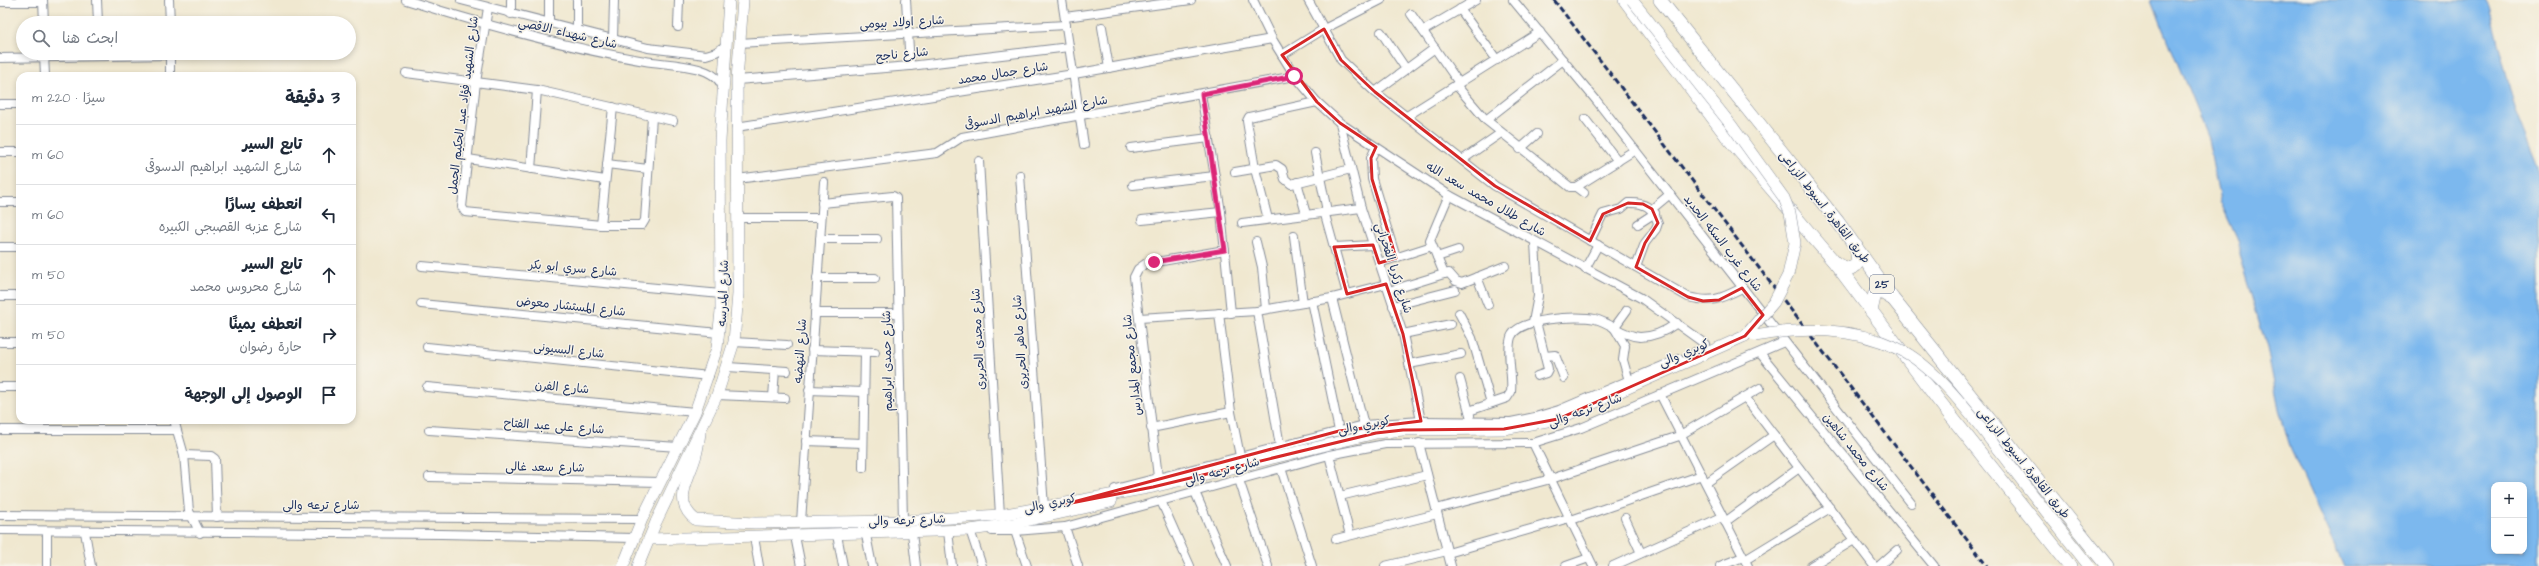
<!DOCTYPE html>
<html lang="ar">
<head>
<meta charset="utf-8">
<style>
  body { margin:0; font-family:"Architects Daughter","Playpen Sans Arabic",sans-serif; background:#f2f2f3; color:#1f2937; direction:rtl }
  .controls { position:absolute; right:12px; bottom:12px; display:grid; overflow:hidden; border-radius:8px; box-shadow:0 2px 6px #0003 }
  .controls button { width:36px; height:36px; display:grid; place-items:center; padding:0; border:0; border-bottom:1px solid #e0e1e3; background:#fff; color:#1f2937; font:20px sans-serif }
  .stop { position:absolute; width:12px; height:12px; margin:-9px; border:3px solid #db2777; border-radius:50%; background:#fff }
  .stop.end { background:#db2777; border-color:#fff; box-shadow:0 1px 4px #0008 }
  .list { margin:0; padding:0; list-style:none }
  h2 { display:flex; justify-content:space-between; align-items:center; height:52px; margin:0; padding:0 16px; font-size:17px }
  h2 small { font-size:13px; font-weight:400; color:#747a83 }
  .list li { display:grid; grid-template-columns:26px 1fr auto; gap:12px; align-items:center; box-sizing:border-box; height:60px; padding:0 16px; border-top:1px solid #e0e1e3 }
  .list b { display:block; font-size:15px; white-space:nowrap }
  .list p { margin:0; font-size:13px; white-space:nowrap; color:#747a83 }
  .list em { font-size:13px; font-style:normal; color:#747a83 }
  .icon { flex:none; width:22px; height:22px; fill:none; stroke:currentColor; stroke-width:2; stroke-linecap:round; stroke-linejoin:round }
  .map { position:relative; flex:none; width:2539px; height:566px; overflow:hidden; direction:ltr }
  .search { position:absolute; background:#fff; box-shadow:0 2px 6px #0003; left:16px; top:16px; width:340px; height:44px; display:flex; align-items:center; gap:10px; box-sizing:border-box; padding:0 14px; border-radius:22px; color:#747a83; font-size:15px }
  .panel { position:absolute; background:#fff; box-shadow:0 2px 6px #0003; left:16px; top:72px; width:340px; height:352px; border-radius:12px; direction:rtl }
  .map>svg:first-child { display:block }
  .water { fill:#7bb8ee; stroke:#4b74a6; fill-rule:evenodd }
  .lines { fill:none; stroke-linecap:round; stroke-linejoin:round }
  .minor-casing { stroke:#868c97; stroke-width:10 }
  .secondary-casing { stroke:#868c97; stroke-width:12 }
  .trunk-casing { stroke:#868c97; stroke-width:14 }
  .minor { stroke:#fff; stroke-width:8 }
  .secondary { stroke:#fff; stroke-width:11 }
  .trunk { stroke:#fff; stroke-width:13 }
  .rail { stroke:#1b2f5e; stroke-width:3; stroke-dasharray:6 3; stroke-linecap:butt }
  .secondary-bridge-casing { stroke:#868c97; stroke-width:12; stroke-linecap:butt }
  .secondary-bridge { stroke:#fff; stroke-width:11 }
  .route { stroke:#db2777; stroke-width:5 }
  .marked { fill:none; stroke:#d62828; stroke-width:3; stroke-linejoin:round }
  .labels { text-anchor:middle; stroke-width:3; stroke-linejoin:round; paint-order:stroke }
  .shield { fill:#f7f3e8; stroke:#5d6a87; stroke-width:1 }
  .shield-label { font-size:11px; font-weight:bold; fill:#1b2f5e }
  .street-label { font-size:12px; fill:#1b2f5e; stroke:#f7f3e8 }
</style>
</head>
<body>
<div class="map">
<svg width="2539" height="566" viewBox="0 0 2539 566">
  <rect width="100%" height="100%" fill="#f7f3e8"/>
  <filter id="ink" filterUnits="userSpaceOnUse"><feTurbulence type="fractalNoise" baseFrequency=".025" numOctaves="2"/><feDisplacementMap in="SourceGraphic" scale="8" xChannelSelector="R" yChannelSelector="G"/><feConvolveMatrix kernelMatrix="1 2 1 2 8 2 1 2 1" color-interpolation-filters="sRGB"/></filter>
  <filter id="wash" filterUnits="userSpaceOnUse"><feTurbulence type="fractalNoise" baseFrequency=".012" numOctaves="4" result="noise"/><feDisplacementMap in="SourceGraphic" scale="16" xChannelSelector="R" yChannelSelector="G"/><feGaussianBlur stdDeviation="0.9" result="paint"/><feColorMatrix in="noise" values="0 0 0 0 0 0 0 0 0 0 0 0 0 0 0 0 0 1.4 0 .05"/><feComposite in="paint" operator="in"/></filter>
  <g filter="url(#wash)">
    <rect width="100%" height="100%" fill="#f0e8d0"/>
    <!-- water -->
    <path class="water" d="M2152,0H2485L2489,7L2515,108L2539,168V566H2344L2291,450L2279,409L2267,348L2239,255V243L2220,201L2208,139ZM2494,485H2524V551H2494Z"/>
  </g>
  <g filter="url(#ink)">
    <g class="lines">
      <!-- minor casing -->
      <g class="minor-casing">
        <g id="minor">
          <polyline points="43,0 44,23"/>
          <polyline points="97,0 98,23"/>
          <polyline points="169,0 170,23"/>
          <path d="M406,0C485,25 563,47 645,61C666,65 713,63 722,86"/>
          <polyline points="461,0 648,48 706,55 716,52 725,46"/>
          <polyline points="511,0 511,14"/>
          <polyline points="549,0 549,24"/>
          <polyline points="577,0 577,31"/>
          <polyline points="906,0 910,66"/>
          <polyline points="1062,0 1084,145"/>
          <polyline points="1253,0 1272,39 1295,76 1317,102 1340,123 1449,195 1641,298 1705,344 1704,349 1695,352"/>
          <path d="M1308,0L1341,60L1375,92L1495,186L1688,297C1713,303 1720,299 1742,288"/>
          <polyline points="1513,0 1596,100 1911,503"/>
          <polyline points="0,2 43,2"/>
          <polyline points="488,8 476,82 462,207 465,212 601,225 642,225 645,220 652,117"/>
          <polyline points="1460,9 1497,60"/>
          <polyline points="1411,14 1459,83"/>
          <polyline points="1065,17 1191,0"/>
          <polyline points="678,27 679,0"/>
          <polyline points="1102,27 1109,68"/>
          <polyline points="1423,31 1476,0"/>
          <polyline points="1381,32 1406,69"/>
          <polyline points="613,40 614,0"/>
          <polyline points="739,43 1066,25"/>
          <polyline points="170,53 170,76"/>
          <polyline points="44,54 45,76"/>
          <polyline points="1282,55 1324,29 1381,0"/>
          <polyline points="0,58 170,55"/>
          <polyline points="406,73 537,90 673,121"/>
          <polyline points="737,80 910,66 1069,47"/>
          <polyline points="1456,85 1486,120 1570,187 1576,187 1635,150"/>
          <polyline points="1375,92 1435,48"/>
          <polyline points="1201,94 1221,212 1231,313"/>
          <polyline points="0,104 20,104"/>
          <polyline points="1407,116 1540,32"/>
          <polyline points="1585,119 1618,161"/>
          <polyline points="1486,120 1563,60"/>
          <polyline points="1340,123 1361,208 1403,334 1421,421"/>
          <polyline points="736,127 1074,74 1272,39"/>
          <polyline points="1376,147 1371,158 1372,179 1396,258"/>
          <polyline points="1131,148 1209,138"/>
          <polyline points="1520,149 1537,134"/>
          <polyline points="0,152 20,152"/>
          <polyline points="1315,153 1327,211"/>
          <polyline points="468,159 605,180"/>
          <polyline points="1462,160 1501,133"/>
          <polyline points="979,161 1000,515"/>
          <polyline points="607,164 648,169"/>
          <polyline points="531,169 537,90"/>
          <polyline points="1235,172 1276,165 1282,169 1285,179 1291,184 1351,169"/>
          <polyline points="1020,175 1044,507"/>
          <polyline points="737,179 937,153 962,137 1295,76"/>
          <polyline points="1297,182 1306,214"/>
          <polyline points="1133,185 1215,176"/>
          <polyline points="1576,187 1584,193"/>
          <polyline points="0,202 20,202"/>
          <polyline points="822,203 893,196 896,198 903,521"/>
          <polyline points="1652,209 1670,194"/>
          <polyline points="1324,211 1347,294"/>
          <polyline points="737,218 821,218"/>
          <polyline points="1268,219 1255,169 1247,121 1249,117 1317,102"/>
          <polyline points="1142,220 1221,212"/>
          <polyline points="1242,223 1361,208"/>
          <polyline points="1638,224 1655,213"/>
          <polyline points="601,225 613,107"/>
          <polyline points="1294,236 1303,303"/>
          <polyline points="820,239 877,239"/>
          <path d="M1590,241L1603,214L1621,209L1628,203C1644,202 1653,207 1658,223L1656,229L1645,243L1636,267"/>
          <polyline points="1256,242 1262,267 1266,309"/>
          <polyline points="0,247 20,247"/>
          <polyline points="1334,247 1373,245"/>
          <polyline points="1437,257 1458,250"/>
          <polyline points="1379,263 1432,246"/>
          <polyline points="422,266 721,294"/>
          <polyline points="1585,269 1598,245"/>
          <polyline points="1444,274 1430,240 1449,195"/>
          <polyline points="1477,277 1488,305"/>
          <polyline points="817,278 875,278"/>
          <polyline points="1389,291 1444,274 1449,273 1456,281 1462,283 1505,266"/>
          <polyline points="0,296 20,296"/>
          <polyline points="1332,298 1364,425"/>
          <polyline points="1312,301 1339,431"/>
          <polyline points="421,304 719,333"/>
          <polyline points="1393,306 1455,290"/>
          <polyline points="1257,311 1280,446"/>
          <polyline points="815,313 898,313"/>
          <polyline points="1219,313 1231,412 1240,456"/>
          <polyline points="1459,313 1472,338 1491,403"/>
          <polyline points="1139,318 1257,311 1332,298 1386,284"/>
          <polyline points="1533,322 1538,296 1535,242"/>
          <polyline points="1536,322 1548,369 1546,373 1537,376"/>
          <polyline points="1614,328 1627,310"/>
          <polyline points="1615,329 1625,346 1623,360 1629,381"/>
          <polyline points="1403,334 1451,324"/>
          <polyline points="0,342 20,342"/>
          <polyline points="734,342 787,345"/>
          <polyline points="427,347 709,376"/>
          <polyline points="812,350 875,352"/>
          <polyline points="1760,353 1934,566"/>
          <polyline points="1545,356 1555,355 1564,378"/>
          <polyline points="1409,364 1461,354"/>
          <polyline points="728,367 787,371"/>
          <polyline points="1460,379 1470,415"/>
          <polyline points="0,387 20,387"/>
          <polyline points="427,387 695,412"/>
          <polyline points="809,390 864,392"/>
          <polyline points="1660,394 1748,566"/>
          <polyline points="717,395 785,398"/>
          <polyline points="773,397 775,370"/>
          <polyline points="1745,397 1874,566"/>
          <path d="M1469,411L1507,398L1511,392C1513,375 1506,353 1511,337C1518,318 1578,315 1595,319C1611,323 1623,336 1640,337C1654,337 1666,331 1677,323"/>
          <polyline points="174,420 184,455 189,511 200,533"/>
          <polyline points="1151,428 1231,412"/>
          <polyline points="0,430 176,430"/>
          <polyline points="429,430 678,447"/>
          <polyline points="1682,434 1760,388"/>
          <polyline points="806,441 863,443"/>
          <polyline points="1419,443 1451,566"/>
          <polyline points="1533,443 1593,566"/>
          <polyline points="184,455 211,456 215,459 217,517"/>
          <polyline points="1329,455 1350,535"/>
          <polyline points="863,468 865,352"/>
          <polyline points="1281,468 1312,566"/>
          <polyline points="429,477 660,482"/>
          <polyline points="1158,477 1134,277 1138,269 1145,264 1225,250"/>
          <polyline points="1239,480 1268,566"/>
          <polyline points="1706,483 1774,435"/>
          <polyline points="1115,489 1364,425 1421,421 1511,422 1535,417 1559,410 1679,359"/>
          <polyline points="1195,492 1227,566"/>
          <polyline points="1340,496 1427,475"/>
          <polyline points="1161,501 1190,566"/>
          <polyline points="1436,509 1551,479 1682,435"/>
          <polyline points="0,515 642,519"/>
          <polyline points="1625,518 1641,553"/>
          <polyline points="1571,520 1702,475"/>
          <polyline points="801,522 824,182"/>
          <polyline points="1725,522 1799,468"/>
          <polyline points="1065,527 1078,566"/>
          <polyline points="0,530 441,534 634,538"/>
          <polyline points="976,530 970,530 982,566"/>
          <polyline points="948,531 952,566"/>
          <polyline points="992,531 1015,531 1065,527 1329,455 1385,444 1533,443 1581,428 1784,342"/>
          <polyline points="1015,531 1027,566"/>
          <polyline points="85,532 91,566"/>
          <polyline points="912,533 916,566"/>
          <polyline points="837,535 843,566"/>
          <polyline points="866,535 872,566"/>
          <polyline points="795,536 801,566"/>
          <polyline points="754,537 759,566"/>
          <polyline points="1336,539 1437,514"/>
          <polyline points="1448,553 1569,518"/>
          <polyline points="1745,560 1830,508"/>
          <polyline points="47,566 47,531"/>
          <polyline points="1385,566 1447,551"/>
          <polyline points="1566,566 1589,558"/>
          <polyline points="1613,566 1722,517"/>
          <polyline points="1720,566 1743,557"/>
          <polyline points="1811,566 1854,540"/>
          <polyline points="1879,566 1897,550"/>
        </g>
      </g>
      <!-- secondary casing -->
      <g class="secondary-casing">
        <g id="secondary">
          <path d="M700,433C699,440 698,448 696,455C690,478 671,502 696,520L755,523L903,521L1000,515L1153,487L1376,433L1403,430L1504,429L1558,419L1745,336"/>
          <polyline points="649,539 970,530 1012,524 1111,502"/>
          <polyline points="623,566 642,519 695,412 717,348 721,311 720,141 729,0"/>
          <polyline points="638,566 656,522 717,395 734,342 738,294 737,80 743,0"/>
        </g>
      </g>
      <!-- trunk casing -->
      <g class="trunk-casing">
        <g id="trunk">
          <polyline points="1625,0 1729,139 1836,264 1939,401 2070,566"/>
          <polyline points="1660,0 1838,222 1893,299 2107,566"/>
          <polyline points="1836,264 1849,269 1855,266 1858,262 1856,246"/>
          <polyline points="1871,311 1875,293 1883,293 1891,298"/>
        </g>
      </g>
      <!-- minor -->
      <use href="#minor" class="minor"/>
      <!-- secondary -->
      <use href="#secondary" class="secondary"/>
      <!-- trunk -->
      <use href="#trunk" class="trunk"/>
      <!-- rail -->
      <polyline class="rail" points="1554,0 1987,566"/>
      <!-- secondary-bridge casing -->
      <g class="secondary-bridge-casing">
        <g id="secondary-bridge">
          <polyline points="1632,0 1732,126 1784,198 1790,213 1795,243 1788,275 1774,302 1745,336"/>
          <path d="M1755,336C1804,327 1851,327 1897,348C1938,367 1975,421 2003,456C2031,493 2060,529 2089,566"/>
        </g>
      </g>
      <!-- secondary-bridge -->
      <use href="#secondary-bridge" class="secondary-bridge"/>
    </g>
  </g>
  <g class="lines" filter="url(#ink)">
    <!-- route -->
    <polyline class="route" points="1154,262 1225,250 1202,94 1294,76"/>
  </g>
  <!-- marked area -->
  <path class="marked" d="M1324,29L1341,60L1375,92L1495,186L1590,241L1603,214L1628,203L1643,204L1652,209L1658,223L1645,243L1636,267L1688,297L1703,301L1719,300L1742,288L1763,315L1745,336L1558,419L1504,429L1403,430L1376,433L1153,487L1066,504L1339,431L1421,421L1403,334L1386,284L1347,294L1334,247L1373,245L1379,263L1396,258L1372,179L1371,158L1376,147L1340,123L1317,102L1282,55Z"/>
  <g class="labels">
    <!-- shield labels -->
    <rect class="shield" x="1870" y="275" width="24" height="18" rx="3"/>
    <g class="shield-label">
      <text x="1882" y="288">25</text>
    </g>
    <!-- street labels -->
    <g class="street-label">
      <text transform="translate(902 22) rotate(-3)" y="4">شارع اولاد بيومى</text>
      <text transform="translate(568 33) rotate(13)" y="4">شارع شهداء الاقصي</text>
      <text transform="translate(902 54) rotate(-6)" y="4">شارع ناجح</text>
      <text transform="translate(1003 73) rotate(-9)" y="4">شارع جمال محمد</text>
      <text transform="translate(463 105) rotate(-83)" y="4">شارع الشهيد فؤاد عبد الحكيم الجمل</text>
      <text transform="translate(1036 112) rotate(-10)" y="4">شارع الشهيد ابراهيم الدسوقى</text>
      <text transform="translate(1486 199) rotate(30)" y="4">شارع طلال محمد سعد الله</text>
      <text transform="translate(1825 207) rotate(52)" y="4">طريق القاهرة, اسيوط الزراعى</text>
      <text transform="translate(1723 243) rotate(52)" y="4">شارع غرب السكه الحديد</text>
      <text transform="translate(573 268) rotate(5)" y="4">شارع سري ابو بكر</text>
      <text transform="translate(1394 268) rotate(72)" y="4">شارع زكريا الفخراني</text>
      <text transform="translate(723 293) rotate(-88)" y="4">شارع المدرسه</text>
      <text transform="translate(571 306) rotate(6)" y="4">شارع المستشار معوض</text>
      <text transform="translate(978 339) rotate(-93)" y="4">شارع مجدى الحريرى</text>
      <text transform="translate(1020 342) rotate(-94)" y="4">شارع ماهر الحريرى</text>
      <text transform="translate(569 350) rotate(6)" y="4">شارع البسيونى</text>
      <text transform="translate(800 351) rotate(-86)" y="4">شارع النهضه</text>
      <text transform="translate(1684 353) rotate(-23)" y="4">كوبري والى</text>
      <text transform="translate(887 361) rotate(-91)" y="4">شارع حمدى ابراهيم</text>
      <text transform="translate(1132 365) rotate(-96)" y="4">شارع مجمع المدارس</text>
      <text transform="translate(562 387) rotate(5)" y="4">شارع الفرن</text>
      <text transform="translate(1585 410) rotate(-20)" y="4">شارع ترعه والى</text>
      <text transform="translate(1364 425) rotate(-11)" y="4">كوبري والى</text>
      <text transform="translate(554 426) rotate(4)" y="4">شارع على عبد الفتاح</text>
      <text transform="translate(1856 452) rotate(51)" y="4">شارع محمد شاهين</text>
      <text transform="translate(2024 463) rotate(51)" y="4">طريق القاهرة, اسيوط الزراعى</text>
      <text transform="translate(545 467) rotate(1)" y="4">شارع سعد غالى</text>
      <text transform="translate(1222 471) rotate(-15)" y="4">شارع ترعه والى</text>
      <text transform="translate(1050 503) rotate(-12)" y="4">كوبري والى</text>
      <text x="321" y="509">شارع ترعه والى</text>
      <text transform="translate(907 520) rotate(-2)" y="4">شارع ترعه والى</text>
    </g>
  </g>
</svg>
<div class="controls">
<button>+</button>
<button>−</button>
</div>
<div class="stop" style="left:1294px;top:76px"></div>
<div class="stop end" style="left:1154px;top:262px"></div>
<div class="search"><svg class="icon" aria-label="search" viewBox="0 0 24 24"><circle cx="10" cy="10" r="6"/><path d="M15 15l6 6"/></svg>ابحث هنا</div>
<section class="panel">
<h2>3 دقيقة<small>سيرًا · 220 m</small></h2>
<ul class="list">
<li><svg class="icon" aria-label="ahead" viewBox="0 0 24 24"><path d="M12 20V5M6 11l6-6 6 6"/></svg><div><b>تابع السير</b><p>شارع الشهيد ابراهيم الدسوقى</p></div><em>60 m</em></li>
<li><svg class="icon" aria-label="left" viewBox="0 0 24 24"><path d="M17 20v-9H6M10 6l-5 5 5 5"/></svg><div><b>انعطف يسارًا</b><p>شارع عزبه القصبجى الكبيره</p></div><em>60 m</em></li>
<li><svg class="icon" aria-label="ahead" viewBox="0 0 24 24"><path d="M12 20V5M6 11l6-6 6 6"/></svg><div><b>تابع السير</b><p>شارع محروس محمد</p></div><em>50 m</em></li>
<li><svg class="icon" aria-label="right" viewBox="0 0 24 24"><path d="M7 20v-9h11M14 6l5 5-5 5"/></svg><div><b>انعطف يمينًا</b><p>حارة رضوان</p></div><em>50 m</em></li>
<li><svg class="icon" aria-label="arrive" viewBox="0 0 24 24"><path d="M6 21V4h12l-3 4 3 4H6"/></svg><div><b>الوصول إلى الوجهة</b></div></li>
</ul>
</section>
</div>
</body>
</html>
